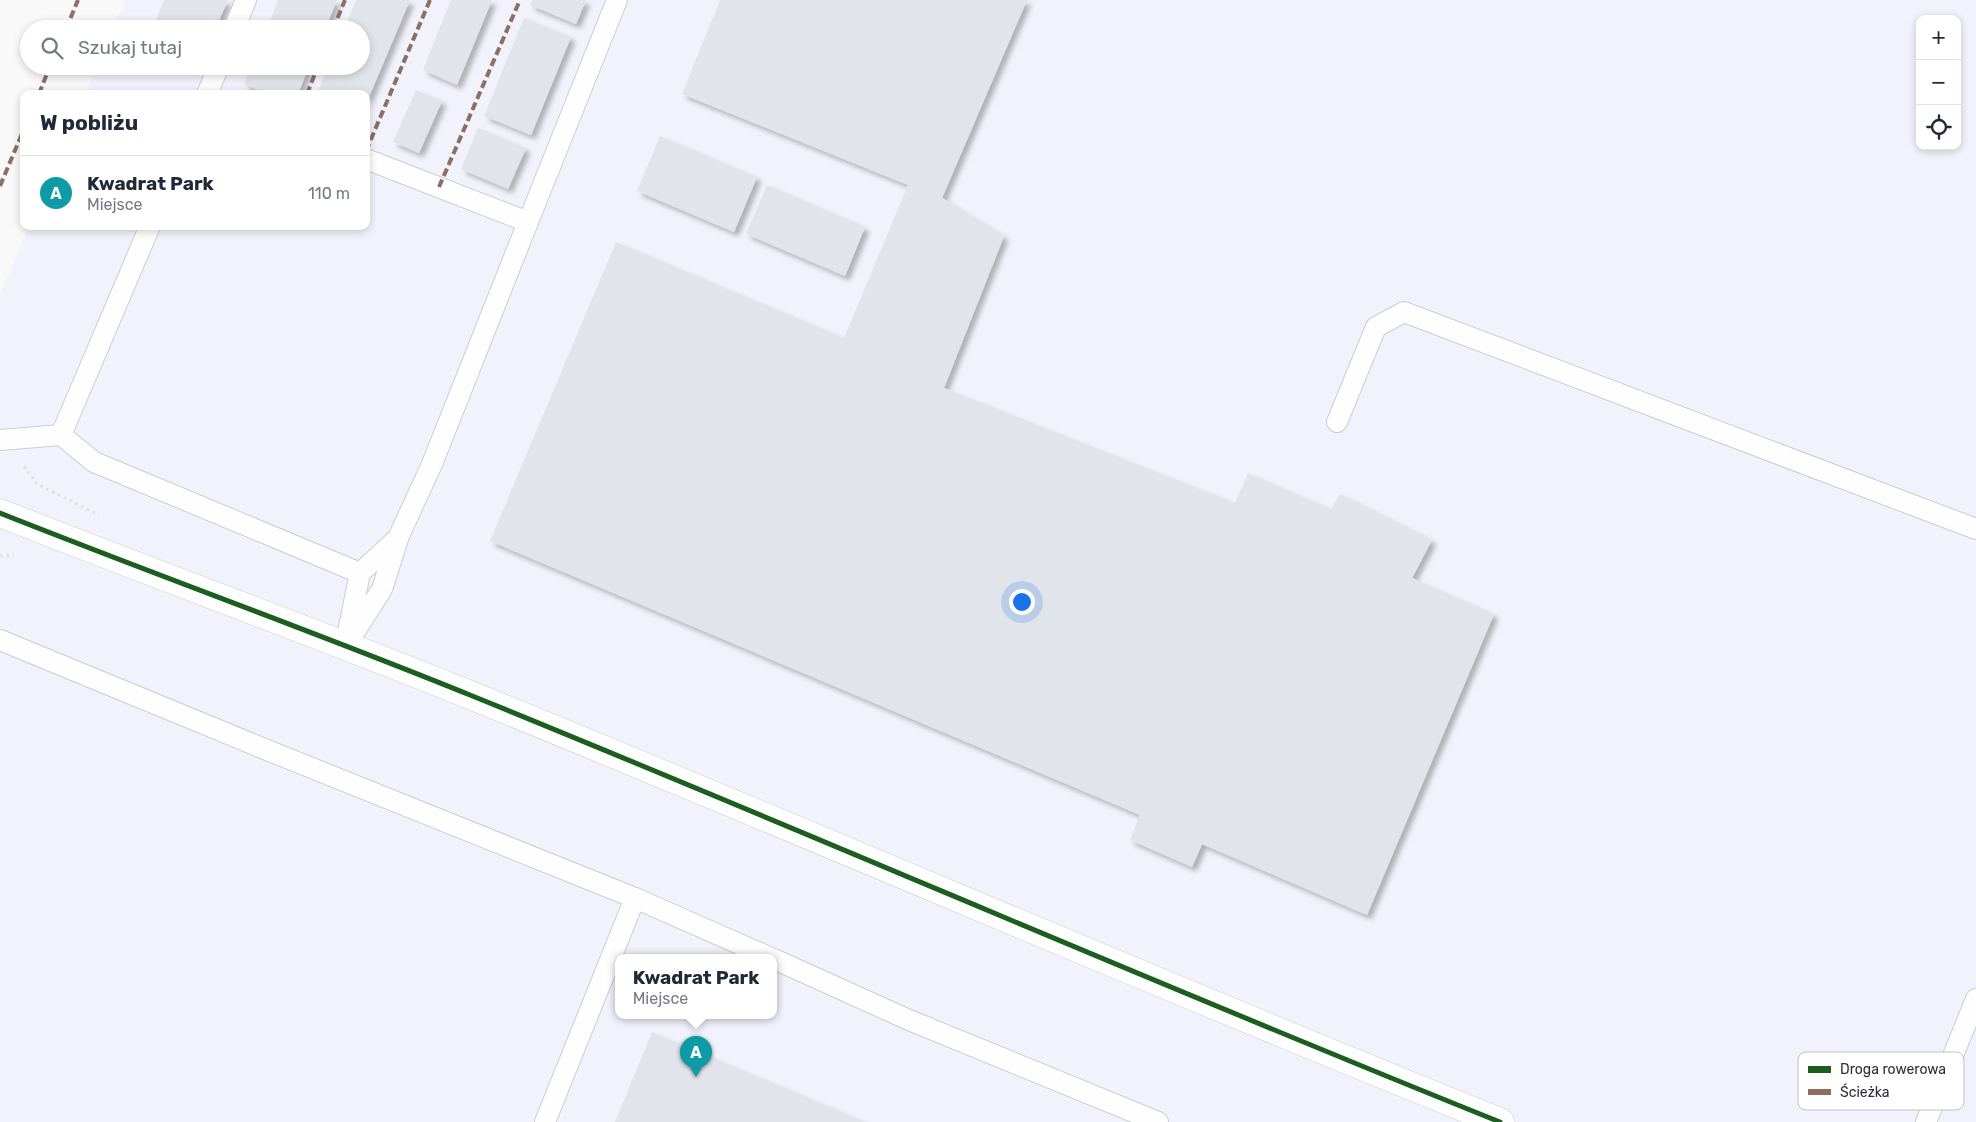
<!DOCTYPE html>
<html lang="pl">
<head>
<meta charset="utf-8">
<style>
  body { margin:0; font-family:Rubik,sans-serif; background:#f2f2f3; color:#1f2937 }
  .controls { position:absolute; right:15px; top:15px; display:grid; overflow:hidden; border-radius:10px; box-shadow:0 2px 8px #0003 }
  .controls button { width:45px; height:45px; display:grid; place-items:center; padding:0; border:0; border-bottom:1px solid #e0e1e3; background:#fff; color:#1f2937; font:25px sans-serif }
  .you { position:absolute; left:1021px; top:601px; width:18px; height:18px; margin:-12px; border:4px solid #fff; border-radius:50%; background:#1a73e8; box-shadow:0 0 0 8px #1a73e833 }
  .badge { display:grid; place-items:center; width:32px; height:32px; border-radius:50%; background:#74757e; color:#fff; font-size:16px; font-weight:700 }
  .pin { position:absolute; translate:-50% -41px; filter:drop-shadow(0 1px 2px #0008) }
  .pin::after { content:''; position:absolute; top:26px; width:18px; height:15px; background:inherit; clip-path:polygon(0 0,100% 0,50% 100%) }
  .popup { position:absolute; left:615px; top:954px; width:162px; height:65px; box-sizing:border-box; display:grid; place-content:center; border-radius:10px; background:#fff; filter:drop-shadow(0 1px 4px #0005); font-size:16px; white-space:nowrap; color:#747a83 }
  .popup b { font-size:19px; color:#1f2937 }
  .popup::after { content:''; position:absolute; left:50%; top:100%; margin-left:-10px; border:10px solid transparent; border-top-color:#fff }
  .list { margin:0; padding:0; list-style:none }
  h2 { display:flex; justify-content:space-between; align-items:center; height:65px; margin:0; padding:0 20px; font-size:21px }
  h2 small { font-size:16px; font-weight:400; color:#747a83 }
  .list li { display:grid; grid-template-columns:32px 1fr auto; gap:15px; align-items:center; box-sizing:border-box; height:75px; padding:0 20px; border-top:1px solid #e0e1e3 }
  .list b { display:block; font-size:19px; white-space:nowrap }
  .list p { margin:0; font-size:16px; white-space:nowrap; color:#747a83 }
  .list em { font-size:16px; font-style:normal; color:#747a83 }
  .icon { flex:none; width:28px; height:28px; fill:none; stroke:currentColor; stroke-width:2; stroke-linecap:round; stroke-linejoin:round }
  .map { position:relative; flex:none; width:1976px; height:1122px; overflow:hidden }
  .search { position:absolute; background:#fff; box-shadow:0 2px 8px #0003; left:20px; top:20px; width:350px; height:55px; display:flex; align-items:center; gap:12px; box-sizing:border-box; padding:0 18px; border-radius:28px; color:#747a83; font-size:19px }
  .panel { position:absolute; background:#fff; box-shadow:0 2px 8px #0003; left:20px; top:90px; width:350px; height:140px; border-radius:10px }
  .map>svg:first-child { display:block }
  .built { fill:#f1f2fb; fill-rule:evenodd }
  .building { fill:#e1e4ea; filter:url(#shadow) }
  .lines { fill:none; stroke-linecap:round; stroke-linejoin:round }
  .lane-casing { stroke:#cccdd4; stroke-width:22 }
  .street-casing { stroke:#cccdd4; stroke-width:29 }
  .path { stroke:#e0e0e1; stroke-width:3; stroke-dasharray:2.5 4; stroke-linecap:butt }
  .lane { stroke:#fefefe; stroke-width:20 }
  .street { stroke:#fefefe; stroke-width:28 }
  .quiet { stroke:#8d6e63; stroke-width:4; stroke-dasharray:8 4; stroke-linecap:butt }
  .cycleway-casing { stroke:#fff; stroke-width:8 }
  .cycleway { stroke:#1b5e20; stroke-width:5 }
  .key { fill:#fff; stroke:#c0c0c4; stroke-width:1 }
  .key-label { font-size:14px; fill:#2d2e3b }
</style>
</head>
<body>
<div class="map">
<svg width="1976" height="1122" viewBox="0 0 1976 1122">
  <defs>
    <filter id="shadow"><feDropShadow dx="4.5" dy="4.5" stdDeviation="2.5" flood-color="#0004"/></filter>
  </defs>
  <rect width="100%" height="100%" fill="#f9f9f9"/>
  <!-- built -->
  <path class="built" d="M125,0H1976V1122H0V295L29,226H366V94H85L97,66H361V29H113ZM1920,19H1957V146H1920ZM618,958H774V1016H618Z"/>
  <!-- building -->
  <g class="building">
    <polygon points="164,0 228,0 215,29 152,29"/>
    <polygon points="278,0 337,0 325,29 267,29"/>
    <polygon points="356,0 410,0 366,104 366,94 317,94 328,66 361,66 361,29 344,29"/>
    <polygon points="451,0 492,0 457,85 423,70"/>
    <polygon points="532,0 586,0 576,24 530,5"/>
    <polygon points="720,0 1027,0 942,198 1004,236 944,388 1235,503 1248,473 1331,509 1340,494 1432,540 1412,578 1494,614 1367,915 1202,844 1192,867 1130,840 1140,815 490,541 616,242 844,338 908,185 682,94"/>
    <polygon points="524,18 571,37 531,135 484,116"/>
    <polygon points="251,66 309,66 298,94 267,94 244,84"/>
    <polygon points="416,90 442,101 419,153 393,142"/>
    <polygon points="478,128 526,148 508,189 461,169"/>
    <polygon points="660,136 757,177 734,232 637,191"/>
    <polygon points="767,185 865,227 845,276 746,234"/>
    <polygon points="652,1032 865,1122 615,1122"/>
  </g>
  <g class="lines">
    <!-- lane casing -->
    <g class="lane-casing">
      <g id="lane">
        <polyline points="234,29 246,0"/>
        <polyline points="207,94 219,66"/>
        <polyline points="528,222 617,0"/>
        <polyline points="1337,422 1376,327 1404,312 1976,529"/>
        <polyline points="61,435 94,462 360,573"/>
        <polyline points="0,440 61,435 150,226"/>
        <polyline points="352,636 382,589 398,539"/>
        <polyline points="0,640 267,750 635,898 771,958"/>
        <polyline points="345,646 360,573 398,538 432,464 528,222 366,159"/>
        <polyline points="774,959 909,1020 1158,1122"/>
        <polyline points="545,1122 635,898"/>
        <polyline points="1926,1122 1976,999"/>
      </g>
    </g>
    <!-- street casing -->
    <g class="street-casing">
      <path id="street" d="M0,513C156,575 315,632 470,695C815,835 1155,984 1500,1122"/>
    </g>
    <!-- path -->
    <g class="path">
      <polyline points="24,466 37,484 99,515"/>
      <polyline points="0,556 14,555"/>
    </g>
    <!-- lane -->
    <use href="#lane" class="lane"/>
    <!-- street -->
    <use href="#street" class="street"/>
    <!-- quiet -->
    <g class="quiet">
      <polyline points="66,29 78,0"/>
      <polyline points="333,29 345,0"/>
      <polyline points="39,94 50,66"/>
      <polyline points="307,94 318,66"/>
      <polyline points="366,151 430,0"/>
      <polyline points="0,186 24,129"/>
      <polyline points="439,187 520,0"/>
    </g>
    <!-- cycleway casing -->
    <g class="cycleway-casing">
      <path id="cycleway" d="M0,513C156,575 315,632 470,695C815,835 1155,984 1500,1122"/>
    </g>
    <!-- cycleway -->
    <use href="#cycleway" class="cycleway"/>
  </g>
  <!-- legend -->
  <rect x="1798" y="1052" width="166" height="58" rx="8" class="key"/>
  <rect x="1808" y="1066" width="23" height="7" fill="#1b5e20"/>
  <rect x="1808" y="1089" width="23" height="6" fill="#8d6e63"/>
  <g class="key-label">
    <text x="1840" y="1074">Droga rowerowa</text>
    <text x="1840" y="1097">Ścieżka</text>
  </g>
</svg>
<div class="controls">
<button>+</button>
<button>−</button>
<button><svg class="icon" aria-label="locate" viewBox="0 0 24 24"><circle cx="12" cy="12" r="6"/><path d="M12 2v4M12 18v4M2 12h4M18 12h4"/></svg></button>
</div>
<div class="you"></div>
<div class="pin badge" style="left:696px;top:1077px;background:#0f9aa8">A</div>
<div class="popup"><b>Kwadrat Park</b>Miejsce</div>
<div class="search"><svg class="icon" aria-label="search" viewBox="0 0 24 24"><circle cx="10" cy="10" r="6"/><path d="M15 15l6 6"/></svg>Szukaj tutaj</div>
<section class="panel">
<h2>W pobliżu<small></small></h2>
<ul class="list">
<li><span class="badge" style="background:#0f9aa8">A</span><div><b>Kwadrat Park</b><p>Miejsce</p></div><em>110 m</em></li>
</ul>
</section>
</div>
</body>
</html>
